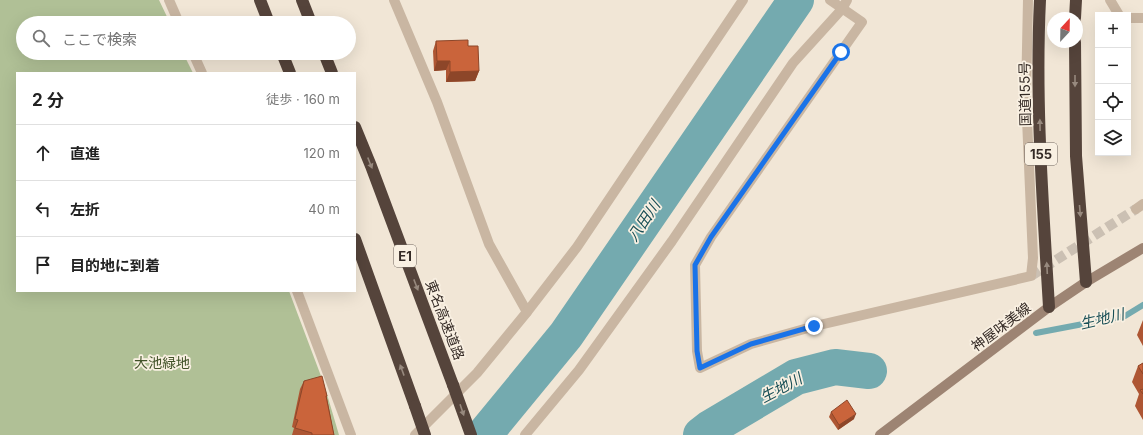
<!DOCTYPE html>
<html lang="ja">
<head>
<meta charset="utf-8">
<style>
  body { margin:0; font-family:Inter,"Noto Sans JP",sans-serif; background:#f6f6f6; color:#222 }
  .controls { position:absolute; right:12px; top:12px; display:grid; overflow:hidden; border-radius:0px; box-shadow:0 4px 16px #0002 }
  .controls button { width:36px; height:36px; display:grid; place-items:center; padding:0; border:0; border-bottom:1px solid #e0e0e0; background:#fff; color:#222; font:20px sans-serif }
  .compass { position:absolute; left:1047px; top:12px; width:36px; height:36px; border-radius:50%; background:#fff; box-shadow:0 4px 16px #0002; rotate:22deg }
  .stop { position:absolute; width:12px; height:12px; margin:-9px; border:3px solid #1a73e8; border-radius:50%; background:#fff }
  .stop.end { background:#1a73e8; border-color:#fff; box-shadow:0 1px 4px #0008 }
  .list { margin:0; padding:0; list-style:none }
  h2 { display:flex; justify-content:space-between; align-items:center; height:52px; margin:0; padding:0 16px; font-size:17px }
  h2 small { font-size:13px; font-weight:400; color:#767676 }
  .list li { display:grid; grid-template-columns:26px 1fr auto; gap:12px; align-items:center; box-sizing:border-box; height:56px; padding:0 16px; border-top:1px solid #e0e0e0 }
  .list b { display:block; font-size:15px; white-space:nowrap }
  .list em { font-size:13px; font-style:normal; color:#767676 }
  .icon { flex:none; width:22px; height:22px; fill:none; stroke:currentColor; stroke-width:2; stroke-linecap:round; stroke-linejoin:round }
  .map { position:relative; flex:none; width:1143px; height:435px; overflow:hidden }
  .search { position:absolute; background:#fff; box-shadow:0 4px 16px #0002; left:16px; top:16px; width:340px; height:44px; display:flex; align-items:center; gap:10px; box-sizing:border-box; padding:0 14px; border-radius:22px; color:#767676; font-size:15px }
  .panel { position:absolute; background:#fff; box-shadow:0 4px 16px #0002; left:16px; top:72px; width:340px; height:220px; border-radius:0px }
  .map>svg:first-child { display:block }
  .green { fill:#b0c096 }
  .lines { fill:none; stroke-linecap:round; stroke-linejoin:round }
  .stream { stroke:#74aaaf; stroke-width:6 }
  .river { stroke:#74aaaf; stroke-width:36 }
  .street-tunnel { stroke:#cbc0b3; stroke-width:10; stroke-dasharray:10 5; stroke-linecap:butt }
  .street { stroke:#c9b6a2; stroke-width:10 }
  .secondary { stroke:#9d8473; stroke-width:10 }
  .highway { stroke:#55443b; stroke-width:12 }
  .highway-bridge { stroke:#55443b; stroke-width:12 }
  .wall { fill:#ae5633 }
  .shaded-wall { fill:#8d4629 }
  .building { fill:#ca643b; stroke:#8d4629 }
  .oneway { fill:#97897e }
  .route { stroke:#1a73e8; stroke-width:5 }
  .labels { text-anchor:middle; stroke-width:3.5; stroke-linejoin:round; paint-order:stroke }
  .shield { fill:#f9f0e2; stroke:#6f655e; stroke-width:1 }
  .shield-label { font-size:13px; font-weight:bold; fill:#342a25 }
  .street-label { font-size:14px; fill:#342a25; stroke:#f9f0e2 }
  .park-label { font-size:14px; fill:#415228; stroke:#f9f0e2 }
  .water-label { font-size:15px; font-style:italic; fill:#194f56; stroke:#f9f0e2 }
</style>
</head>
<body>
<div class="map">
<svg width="1143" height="435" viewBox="0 0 1143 435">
  <rect width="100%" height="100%" fill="#f1e6d6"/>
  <!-- green -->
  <polygon class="green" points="0,0 159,0 170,23 23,23 23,53 183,53 193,73 17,73 17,291 289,291 324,384 339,435 0,435"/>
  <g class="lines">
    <!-- stream -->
    <polyline class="stream" points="1036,333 1125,316 1143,305"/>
    <!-- river -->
    <g class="river">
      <polyline points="484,435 566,335 796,0"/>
      <polyline points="701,435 710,428 796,377 835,367 869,371"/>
    </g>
    <!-- street-tunnel -->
    <polyline class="street-tunnel" points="1031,276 1136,209"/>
    <!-- street -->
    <g class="street">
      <polyline points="169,0 179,23"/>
      <polyline points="394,0 437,102 489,244 527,312"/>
      <polyline points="830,0 862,22 711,237 695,265 697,351 700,368 751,344 815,326 1031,276 1033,258 1026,96 1028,0"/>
      <polyline points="1110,0 1119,15"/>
      <polyline points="1128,18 1143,18"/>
      <polyline points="193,53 202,73"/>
      <polyline points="1136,209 1143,204"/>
      <polyline points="297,291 351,435"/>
      <polyline points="415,435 477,373 527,312 577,247 743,0"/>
      <polyline points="525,435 579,370 672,241 793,63 842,9 847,0"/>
    </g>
    <!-- secondary -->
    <polyline class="secondary" points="880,435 1049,307 1086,282 1143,248"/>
    <!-- highway -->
    <g class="highway">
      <polyline points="260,0 269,23"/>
      <polyline points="302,0 311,23"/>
      <path d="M1040,0C1035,102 1043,205 1049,307"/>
      <polyline points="1075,18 1076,0"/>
      <polyline points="1075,42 1076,156 1086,282"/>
      <polyline points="282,53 290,73"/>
      <polyline points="324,53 332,73"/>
      <polyline points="355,127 371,166 453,385"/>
      <polyline points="355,239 415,406"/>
    </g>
    <!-- highway-bridge -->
    <g class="highway-bridge">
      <polyline points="453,385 471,435"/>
      <polyline points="415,406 425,435"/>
    </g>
  </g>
  <!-- wall -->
  <g class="wall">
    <polygon points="436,41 468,46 479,71 475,81 446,82 446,70 434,71 433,51"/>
    <polygon points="1143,320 1143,346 1137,335"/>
    <polygon points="1143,363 1143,420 1135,406 1139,394 1132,382 1138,366"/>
    <polygon points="304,381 327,396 327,398 334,435 292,435 294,428 292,427 300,389"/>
    <polygon points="831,412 854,419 838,430 829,417"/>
  </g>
  <!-- shaded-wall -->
  <g class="shaded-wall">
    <polygon points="437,61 450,61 446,70 434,71"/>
    <polygon points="479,71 475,81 446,82 450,72"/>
    <polygon points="856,414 854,419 838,430 839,425"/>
  </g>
  <!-- building -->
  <g class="building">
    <polygon points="468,40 468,46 478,46 479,71 450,72 450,61 437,61 436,41"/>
    <polygon points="1143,363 1143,374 1138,366"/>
    <polygon points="322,376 327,396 326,396 334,435 312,435 312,433 295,428 298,420 295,419 304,381"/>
    <polygon points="1143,389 1143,394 1140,390"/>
    <polygon points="847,400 856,414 839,425 831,412"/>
  </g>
  <!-- one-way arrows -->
  <defs><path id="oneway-solid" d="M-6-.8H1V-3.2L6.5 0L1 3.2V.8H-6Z"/></defs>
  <g class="oneway">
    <use href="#oneway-solid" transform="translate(1075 81) rotate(90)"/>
    <use href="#oneway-solid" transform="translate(1040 125) rotate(-91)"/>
    <use href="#oneway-solid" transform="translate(370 163) rotate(68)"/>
    <use href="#oneway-solid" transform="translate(1080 211) rotate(85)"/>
    <use href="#oneway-solid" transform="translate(1047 268) rotate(-93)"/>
    <use href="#oneway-solid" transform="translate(416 285) rotate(69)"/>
    <use href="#oneway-solid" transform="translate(402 370) rotate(-110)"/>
    <use href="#oneway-solid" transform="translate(462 410) rotate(71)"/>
  </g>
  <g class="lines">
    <!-- route -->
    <polyline class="route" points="814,326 751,344 700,368 697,351 695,265 711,237 841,52"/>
  </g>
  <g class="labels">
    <!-- shield labels -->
    <g class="shield">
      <rect x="1025" y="143" width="32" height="22" rx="3"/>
      <rect x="394" y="245" width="22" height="22" rx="3"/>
    </g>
    <g class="shield-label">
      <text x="1041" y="159">155</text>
      <text x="405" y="261">E1</text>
    </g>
    <!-- street labels -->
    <g class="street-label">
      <text transform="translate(1025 94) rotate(-91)" y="5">国道155号</text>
      <text transform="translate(445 320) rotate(69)" y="5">東名高速道路</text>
      <text transform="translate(1001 327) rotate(-37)" y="5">神屋味美線</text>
    </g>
    <!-- park labels -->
    <g class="park-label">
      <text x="162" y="368">大池緑地</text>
    </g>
    <!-- water labels -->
    <g class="water-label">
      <text transform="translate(644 221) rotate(-56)" y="5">八田川</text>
      <text transform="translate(1102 319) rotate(-13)" y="5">生地川</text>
      <text transform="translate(781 388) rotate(-28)" y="5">生地川</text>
    </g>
  </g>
</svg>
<div class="controls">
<button>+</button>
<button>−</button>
<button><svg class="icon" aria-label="locate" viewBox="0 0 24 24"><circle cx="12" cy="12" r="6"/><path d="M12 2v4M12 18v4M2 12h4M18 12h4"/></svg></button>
<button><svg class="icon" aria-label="layers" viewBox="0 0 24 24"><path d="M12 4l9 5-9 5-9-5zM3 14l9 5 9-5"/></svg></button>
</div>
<svg class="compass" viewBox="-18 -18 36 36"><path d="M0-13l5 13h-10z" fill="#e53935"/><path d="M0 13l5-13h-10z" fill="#767676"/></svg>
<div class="stop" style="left:841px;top:52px"></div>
<div class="stop end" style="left:814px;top:326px"></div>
<div class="search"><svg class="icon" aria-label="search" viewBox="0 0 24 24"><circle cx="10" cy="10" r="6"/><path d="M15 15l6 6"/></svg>ここで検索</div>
<section class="panel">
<h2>2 分<small>徒歩 · 160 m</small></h2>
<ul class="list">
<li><svg class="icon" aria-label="ahead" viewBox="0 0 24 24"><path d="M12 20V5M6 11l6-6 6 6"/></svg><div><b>直進</b></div><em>120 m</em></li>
<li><svg class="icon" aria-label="left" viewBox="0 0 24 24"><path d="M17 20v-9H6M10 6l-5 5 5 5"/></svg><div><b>左折</b></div><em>40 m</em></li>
<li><svg class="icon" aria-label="arrive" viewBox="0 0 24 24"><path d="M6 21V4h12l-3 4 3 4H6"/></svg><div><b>目的地に到着</b></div></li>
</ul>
</section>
</div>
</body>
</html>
